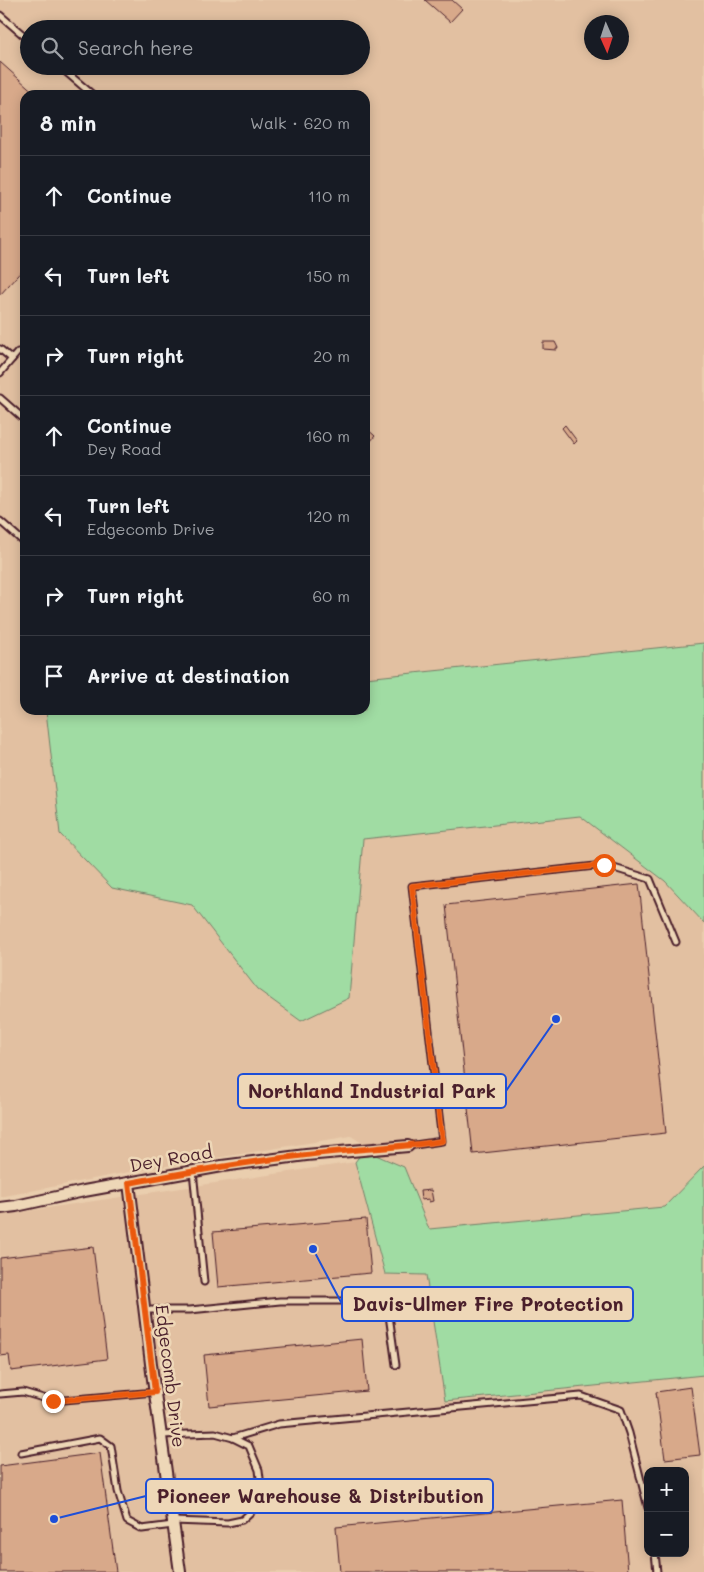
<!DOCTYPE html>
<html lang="en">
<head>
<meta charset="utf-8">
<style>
  body { margin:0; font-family:Mali,sans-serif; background:#242831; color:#f1f3f6 }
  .controls { position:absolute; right:15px; bottom:15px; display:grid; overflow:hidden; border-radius:10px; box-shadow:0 2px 12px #0003 }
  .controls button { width:45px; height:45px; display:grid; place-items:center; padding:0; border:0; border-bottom:1px solid #363941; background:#171b24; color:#f1f3f6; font:25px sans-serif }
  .compass { position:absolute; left:584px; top:15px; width:45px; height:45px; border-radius:50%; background:#171b24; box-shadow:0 2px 12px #0003; rotate:177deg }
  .stop { position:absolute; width:15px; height:15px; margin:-11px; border:4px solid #ea580c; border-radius:50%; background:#fff }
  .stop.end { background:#ea580c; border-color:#fff; box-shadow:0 1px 5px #0008 }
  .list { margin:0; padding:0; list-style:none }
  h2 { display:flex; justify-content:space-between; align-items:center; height:65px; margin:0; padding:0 20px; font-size:21px }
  h2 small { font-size:16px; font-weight:400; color:#9ea1a6 }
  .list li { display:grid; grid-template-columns:32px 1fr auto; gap:15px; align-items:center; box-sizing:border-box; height:80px; padding:0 20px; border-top:1px solid #363941 }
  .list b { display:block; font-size:19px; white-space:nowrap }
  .list p { margin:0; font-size:16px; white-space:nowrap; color:#9ea1a6 }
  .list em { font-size:16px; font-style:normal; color:#9ea1a6 }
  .icon { flex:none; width:28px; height:28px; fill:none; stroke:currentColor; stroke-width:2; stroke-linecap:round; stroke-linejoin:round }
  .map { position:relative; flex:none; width:704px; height:1572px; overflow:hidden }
  .search { position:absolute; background:#171b24; box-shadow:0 2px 12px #0003; left:20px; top:20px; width:350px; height:55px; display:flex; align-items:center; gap:12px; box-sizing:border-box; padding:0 18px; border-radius:28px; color:#9ea1a6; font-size:19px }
  .panel { position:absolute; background:#171b24; box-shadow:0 2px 12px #0003; left:20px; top:90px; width:350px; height:625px; border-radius:15px }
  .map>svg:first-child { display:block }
  .built { fill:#e2c0a1; fill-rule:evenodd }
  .green { fill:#a0dca3; stroke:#757e67 }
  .building { fill:#d8a98a; stroke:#4a1f2b }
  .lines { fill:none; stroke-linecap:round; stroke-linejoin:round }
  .lane-casing { stroke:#4a1f2b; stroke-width:9 }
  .street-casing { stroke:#4a1f2b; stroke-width:14 }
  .lane { stroke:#eed7b7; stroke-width:5 }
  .street { stroke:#eed7b7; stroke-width:10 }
  .route { stroke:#ea580c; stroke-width:6 }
  .labels { text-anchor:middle; stroke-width:5; stroke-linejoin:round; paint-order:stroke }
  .street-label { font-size:18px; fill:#4a1f2b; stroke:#eed7b7 }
  .leader { fill:none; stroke:#1d4ed8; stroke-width:2 }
  .callout-dot { fill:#1d4ed8; stroke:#eed7b7; stroke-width:2 }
  .callout { fill:#eed7b7; stroke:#1d4ed8; stroke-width:2 }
  .callout-label { font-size:19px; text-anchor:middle; font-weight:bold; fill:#4a1f2b }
</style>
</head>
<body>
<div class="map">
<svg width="704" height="1572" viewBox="0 0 704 1572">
  <rect width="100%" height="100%" fill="#eaceae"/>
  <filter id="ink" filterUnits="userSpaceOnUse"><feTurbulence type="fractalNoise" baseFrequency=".02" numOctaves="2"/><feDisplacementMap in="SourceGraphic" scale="10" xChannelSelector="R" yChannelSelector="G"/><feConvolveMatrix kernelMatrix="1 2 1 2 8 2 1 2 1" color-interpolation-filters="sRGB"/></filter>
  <g filter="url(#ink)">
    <!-- built -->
    <g class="built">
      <path d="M0,0H704V643L365,678V95H25V710H58L46,712L113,887L192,905L257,989L349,998L363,839L580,816L665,881L704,923V1166L665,1207L429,1229L404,1167L387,1159L351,1136L129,1172L0,1197ZM592,22H622V52H592ZM29,29H361V66H29Z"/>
      <path d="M355,1162L384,1274L426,1275L445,1401L704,1375V1572H0V1215ZM648,1471H685V1553H648Z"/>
    </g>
    <!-- green -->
    <g class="green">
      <polygon points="704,643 704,923 665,881 580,816 363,839 349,998 301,1021 257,989 192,905 112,888 60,834 46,711 58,710 365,710 365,678"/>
      <polygon points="364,1150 404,1167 429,1229 664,1207 704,1166 704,1375 445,1401 426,1275 385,1274 355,1162"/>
    </g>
    <!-- building -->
    <g class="building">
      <polygon points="425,0 452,0 462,9 450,22"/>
      <polygon points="0,62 37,95 25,95 25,267 0,295"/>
      <polygon points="543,342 555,342 558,348 556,348 556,350 543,349"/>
      <polygon points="565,425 577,441 574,444 562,428"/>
      <polygon points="365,427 375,436 365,448"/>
      <polygon points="639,884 666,1133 473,1154 446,905"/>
      <polygon points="431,1190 433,1201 429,1202 429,1199 421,1200 420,1191"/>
      <polygon points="366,1219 371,1273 218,1287 213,1232"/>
      <polygon points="93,1247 107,1359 11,1371 9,1355 0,1356 0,1258"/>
      <polygon points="362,1339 367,1391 209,1406 204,1355"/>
      <polygon points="691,1387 700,1455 665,1459 656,1392"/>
      <polygon points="100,1453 116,1572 0,1572 0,1466"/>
      <polygon points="622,1500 628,1572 340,1572 336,1527"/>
    </g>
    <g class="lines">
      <!-- lane casing -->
      <g class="lane-casing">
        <g id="lane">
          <polyline points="0,15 29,40"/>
          <polyline points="59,66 93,95"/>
          <polyline points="0,349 12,359"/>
          <polyline points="0,373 18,352"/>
          <polyline points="0,398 25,420"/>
          <polyline points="0,521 25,543"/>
          <polyline points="408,1146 442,1141 412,886 604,865 650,879 676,942"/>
          <polyline points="193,1171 204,1282"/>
          <polyline points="145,1310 190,1310 280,1301 387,1301 396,1365"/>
          <polyline points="0,1394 23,1392 53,1401 155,1392"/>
          <polyline points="161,1435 215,1433 233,1438 249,1446 259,1470 262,1495 254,1509 242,1520 228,1523 173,1521"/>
          <polyline points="233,1438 279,1424 581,1396 621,1410 629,1433 648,1508"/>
          <polyline points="21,1453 100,1438 111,1446 118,1491 127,1521 142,1529 173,1525"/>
          <polyline points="655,1553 657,1572"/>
        </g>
      </g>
      <!-- street casing -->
      <g class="street-casing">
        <g id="street">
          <polyline points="129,1183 152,1372 180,1572"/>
          <polyline points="0,1208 16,1206 84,1191 222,1166 306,1155 408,1146"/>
        </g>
      </g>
      <!-- lane -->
      <use href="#lane" class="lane"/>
      <!-- street -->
      <use href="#street" class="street"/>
    </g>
  </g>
  <g class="lines" filter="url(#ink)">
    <!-- route -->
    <path class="route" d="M53,1401L155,1392L129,1183C188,1172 247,1162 306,1155C351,1149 397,1148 442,1141L412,886L604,865"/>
  </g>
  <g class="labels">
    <!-- street labels -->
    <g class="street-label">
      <text transform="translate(171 1159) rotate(-10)" y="6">Dey Road</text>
      <text transform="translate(170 1376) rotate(83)" y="6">Edgecomb Drive</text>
    </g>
  </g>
  <!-- callouts -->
  <path class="leader" d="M556 1019L506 1091M313 1249L342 1304M54 1519L146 1496"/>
  <g class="callout-dot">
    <circle cx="556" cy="1019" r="5"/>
    <circle cx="313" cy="1249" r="5"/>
    <circle cx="54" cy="1519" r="5"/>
  </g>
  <g class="callout">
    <rect x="238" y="1074" width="268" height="34" rx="5"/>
    <rect x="342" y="1287" width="291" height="34" rx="5"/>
    <rect x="146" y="1479" width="347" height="34" rx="5"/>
  </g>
  <g class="callout-label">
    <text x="372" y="1098">Northland Industrial Park</text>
    <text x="488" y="1311">Davis-Ulmer Fire Protection</text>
    <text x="320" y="1503">Pioneer Warehouse &amp; Distribution</text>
  </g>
</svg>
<div class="controls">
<button>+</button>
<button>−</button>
</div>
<svg class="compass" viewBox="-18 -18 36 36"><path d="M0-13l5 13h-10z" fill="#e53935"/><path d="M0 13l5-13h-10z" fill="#9ea1a6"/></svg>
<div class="stop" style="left:604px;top:865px"></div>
<div class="stop end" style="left:53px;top:1401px"></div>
<div class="search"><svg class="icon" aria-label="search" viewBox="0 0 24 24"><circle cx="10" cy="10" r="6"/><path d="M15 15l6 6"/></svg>Search here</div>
<section class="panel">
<h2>8 min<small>Walk · 620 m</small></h2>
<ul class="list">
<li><svg class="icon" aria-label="ahead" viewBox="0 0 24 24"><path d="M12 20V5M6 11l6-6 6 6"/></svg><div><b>Continue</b></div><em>110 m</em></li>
<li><svg class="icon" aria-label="left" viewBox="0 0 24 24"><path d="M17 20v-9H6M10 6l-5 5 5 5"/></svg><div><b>Turn left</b></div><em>150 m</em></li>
<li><svg class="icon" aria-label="right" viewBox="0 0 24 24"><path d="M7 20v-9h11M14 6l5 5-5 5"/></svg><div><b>Turn right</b></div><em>20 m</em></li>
<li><svg class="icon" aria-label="ahead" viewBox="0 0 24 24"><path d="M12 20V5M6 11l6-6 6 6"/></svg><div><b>Continue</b><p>Dey Road</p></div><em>160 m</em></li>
<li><svg class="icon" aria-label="left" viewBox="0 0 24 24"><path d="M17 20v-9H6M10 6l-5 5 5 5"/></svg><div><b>Turn left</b><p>Edgecomb Drive</p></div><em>120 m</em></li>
<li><svg class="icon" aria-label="right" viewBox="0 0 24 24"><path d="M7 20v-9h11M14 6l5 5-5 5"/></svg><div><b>Turn right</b></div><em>60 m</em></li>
<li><svg class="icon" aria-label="arrive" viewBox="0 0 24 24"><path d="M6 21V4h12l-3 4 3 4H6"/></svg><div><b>Arrive at destination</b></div></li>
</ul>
</section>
</div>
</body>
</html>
